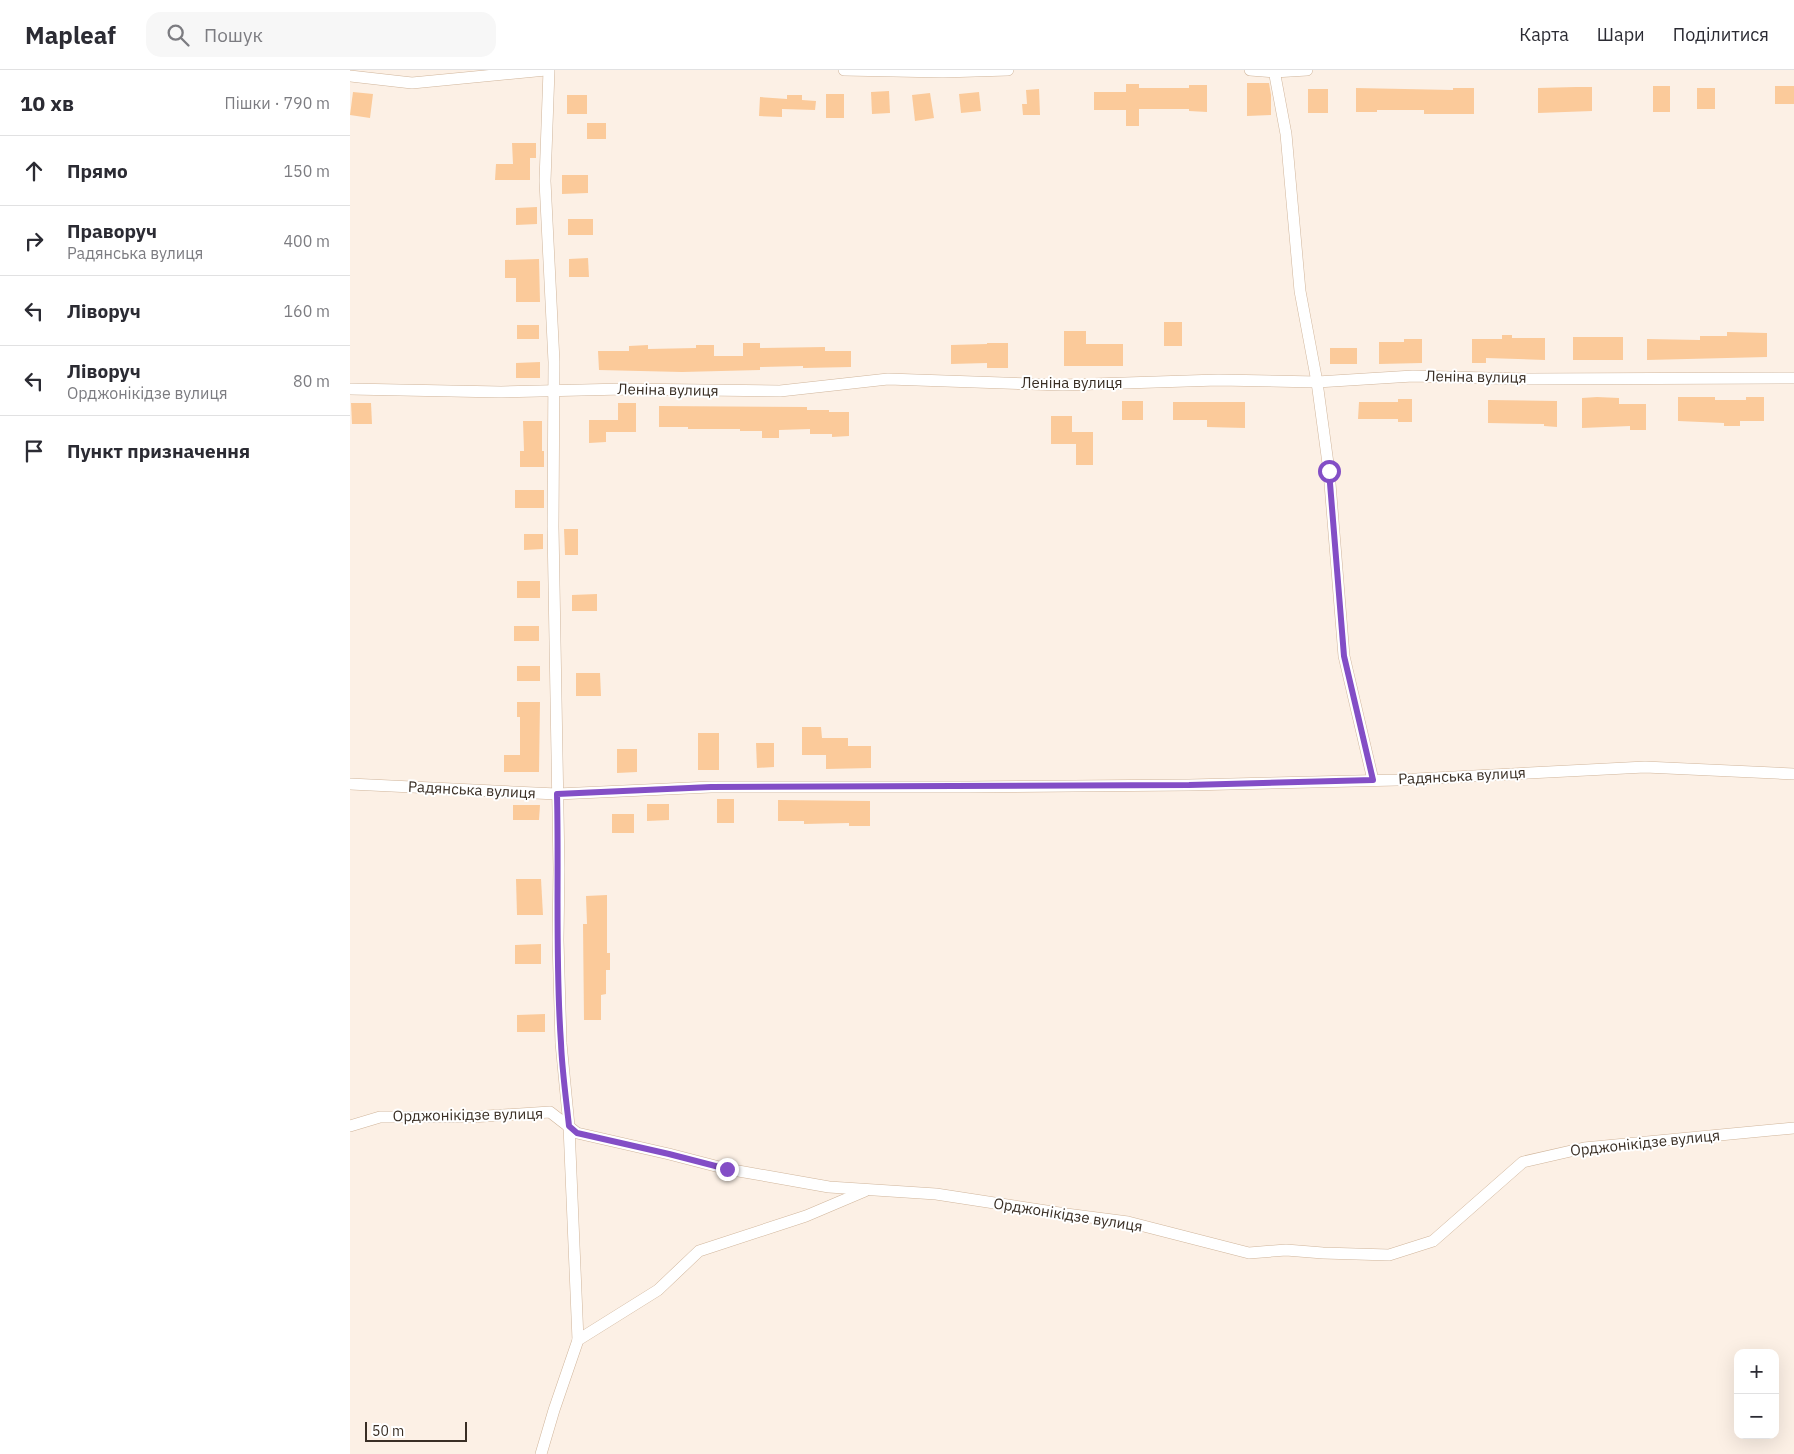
<!DOCTYPE html>
<html lang="uk">
<head>
<meta charset="utf-8">
<style>
  body { margin:0; font-family:"IBM Plex Sans",sans-serif; background:#f7f7f7; color:#2b2b33 }
  .controls { position:absolute; right:15px; bottom:15px; display:grid; overflow:hidden; border-radius:10px; box-shadow:0 5px 20px #0002 }
  .controls button { width:45px; height:45px; display:grid; place-items:center; padding:0; border:0; border-bottom:1px solid #e1e1e2; background:#fff; color:#2b2b33; font:25px sans-serif }
  .scale { position:absolute; left:15px; bottom:12px; width:102px; box-sizing:border-box; padding-left:5px; border:2px solid #392e24; border-top:0; font-size:14px; line-height:18px; white-space:nowrap; color:#392e24; -webkit-text-stroke:4px #fff; paint-order:stroke }
  .stop { position:absolute; width:15px; height:15px; margin:-11px; border:4px solid #834ec6; border-radius:50%; background:#fff }
  .stop.end { background:#834ec6; border-color:#fff; box-shadow:0 1px 5px #0008 }
  .list { margin:0; padding:0; list-style:none }
  h2 { display:flex; justify-content:space-between; align-items:center; height:65px; margin:0; padding:0 20px; font-size:21px }
  h2 small { font-size:16px; font-weight:400; color:#7c7c81 }
  .list li { display:grid; grid-template-columns:32px 1fr auto; gap:15px; align-items:center; box-sizing:border-box; height:70px; padding:0 20px; border-top:1px solid #e1e1e2 }
  .list b { display:block; font-size:19px; white-space:nowrap }
  .list p { margin:0; font-size:16px; white-space:nowrap; color:#7c7c81 }
  .list em { font-size:16px; font-style:normal; color:#7c7c81 }
  .icon { flex:none; width:28px; height:28px; fill:none; stroke:currentColor; stroke-width:2; stroke-linecap:round; stroke-linejoin:round }
  .map { position:relative; flex:none; width:1444px; height:1384px; overflow:hidden }
  header { display:flex; align-items:center; gap:30px; box-sizing:border-box; height:70px; padding:0 25px; background:#fff; border-bottom:1px solid #e1e1e2 }
  header strong { font-size:24px }
  nav { display:flex; gap:28px; margin-inline-start:auto; font-size:18px }
  .search { width:350px; height:45px; background:#f7f7f7; display:flex; align-items:center; gap:12px; box-sizing:border-box; padding:0 18px; border-radius:15px; color:#7c7c81; font-size:19px }
  main { display:flex }
  aside { flex:1; background:#fff }
  .map>svg:first-child { display:block }
  .building { fill:#fbca9a }
  .lines { fill:none; stroke-linecap:round; stroke-linejoin:round }
  .street-casing { stroke:#d0b59b; stroke-width:12 }
  .street { stroke:#fff; stroke-width:11 }
  .route { stroke:#834ec6; stroke-width:6 }
  .labels { text-anchor:middle; stroke-width:4; stroke-linejoin:round; paint-order:stroke }
  .street-label { font-size:15px; fill:#392e24; stroke:#fff }
</style>
</head>
<body>
<header>
<strong>Mapleaf</strong>
<div class="search"><svg class="icon" aria-label="search" viewBox="0 0 24 24"><circle cx="10" cy="10" r="6"/><path d="M15 15l6 6"/></svg>Пошук</div>
<nav><a>Карта</a><a>Шари</a><a>Поділитися</a></nav>
</header>
<main>
<aside>
<h2>10 хв<small>Пішки · 790 m</small></h2>
<ul class="list">
<li><svg class="icon" aria-label="ahead" viewBox="0 0 24 24"><path d="M12 20V5M6 11l6-6 6 6"/></svg><div><b>Прямо</b></div><em>150 m</em></li>
<li><svg class="icon" aria-label="right" viewBox="0 0 24 24"><path d="M7 20v-9h11M14 6l5 5-5 5"/></svg><div><b>Праворуч</b><p>Радянська вулиця</p></div><em>400 m</em></li>
<li><svg class="icon" aria-label="left" viewBox="0 0 24 24"><path d="M17 20v-9H6M10 6l-5 5 5 5"/></svg><div><b>Ліворуч</b></div><em>160 m</em></li>
<li><svg class="icon" aria-label="left" viewBox="0 0 24 24"><path d="M17 20v-9H6M10 6l-5 5 5 5"/></svg><div><b>Ліворуч</b><p>Орджонікідзе вулиця</p></div><em>80 m</em></li>
<li><svg class="icon" aria-label="arrive" viewBox="0 0 24 24"><path d="M6 21V4h12l-3 4 3 4H6"/></svg><div><b>Пункт призначення</b></div></li>
</ul>
</aside>
<div class="map">
<svg width="1444" height="1384" viewBox="0 0 1444 1384">
  <rect width="100%" height="100%" fill="#fcf0e5"/>
  <!-- building -->
  <g class="building">
    <polygon points="897,13 919,13 921,25 921,45 897,46"/>
    <polygon points="776,14 789,14 789,18 839,18 839,15 857,15 857,42 839,41 839,39 789,39 789,56 776,56 776,40 744,40 744,22 776,22"/>
    <rect x="1303" y="16" width="17" height="26"/>
    <rect x="1425" y="16" width="19" height="18"/>
    <polygon points="1226,17 1242,17 1242,41 1188,43 1188,18"/>
    <polygon points="1006,18 1103,20 1103,18 1124,18 1124,44 1074,44 1074,40 1027,40 1027,42 1006,42"/>
    <rect x="1347" y="18" width="18" height="21"/>
    <polygon points="689,19 690,45 673,45 672,34 677,34 676,20"/>
    <rect x="958" y="19" width="20" height="24"/>
    <polygon points="539,21 540,43 522,44 521,22"/>
    <polygon points="3,22 23,24 20,48 0,45"/>
    <polygon points="629,22 631,41 611,43 609,24"/>
    <polygon points="580,23 584,48 565,51 562,25"/>
    <rect x="476" y="24" width="18" height="24"/>
    <rect x="217" y="25" width="20" height="19"/>
    <polygon points="437,25 452,25 452,30 466,31 465,40 432,39 432,47 409,46 410,27 437,29"/>
    <rect x="237" y="53" width="19" height="16"/>
    <polygon points="162,73 186,73 186,88 180,88 180,110 145,110 146,94 163,94"/>
    <polygon points="212,105 238,105 238,123 212,124"/>
    <polygon points="187,137 187,154 166,155 166,138"/>
    <rect x="218" y="149" width="25" height="16"/>
    <polygon points="238,188 239,207 219,207 219,189"/>
    <polygon points="189,189 190,232 166,232 166,208 155,208 155,190"/>
    <rect x="814" y="252" width="18" height="24"/>
    <rect x="167" y="255" width="22" height="14"/>
    <polygon points="714,261 736,261 736,274 773,274 773,296 714,296"/>
    <polygon points="1377,262 1417,263 1417,287 1297,290 1297,269 1350,270 1350,266 1377,266"/>
    <polygon points="1152,265 1162,265 1162,268 1195,268 1195,290 1136,288 1136,293 1122,293 1122,269 1152,269"/>
    <rect x="1223" y="267" width="50" height="23"/>
    <polygon points="1054,269 1072,269 1072,293 1029,294 1029,272 1054,272"/>
    <polygon points="393,273 410,273 410,278 475,277 475,281 501,281 501,297 453,298 453,296 410,297 410,300 332,302 249,300 248,281 279,281 279,276 298,275 298,279 346,278 346,275 364,275 364,286 393,286"/>
    <polygon points="637,273 658,273 658,298 637,298 637,293 601,294 601,275 637,274"/>
    <rect x="980" y="278" width="27" height="16"/>
    <polygon points="190,292 190,308 166,308 166,293"/>
    <polygon points="1247,327 1269,328 1269,334 1296,334 1296,360 1280,360 1280,356 1232,358 1232,328"/>
    <polygon points="1328,327 1365,327 1365,330 1396,330 1396,327 1414,327 1414,351 1390,351 1390,356 1374,356 1374,353 1328,351"/>
    <polygon points="1048,329 1062,329 1062,352 1048,352 1048,349 1008,349 1009,332 1048,332"/>
    <polygon points="1138,330 1207,331 1207,357 1194,356 1194,354 1138,353"/>
    <rect x="772" y="331" width="21" height="19"/>
    <polygon points="823,332 895,332 895,358 857,357 857,350 823,350"/>
    <polygon points="1,333 21,333 22,354 2,354"/>
    <polygon points="268,333 286,333 286,362 256,362 256,372 239,373 239,350 268,350"/>
    <polygon points="309,336 457,337 457,340 479,340 479,342 499,342 499,366 482,367 482,364 460,364 460,359 429,360 429,368 412,368 412,361 390,361 390,359 338,359 338,357 309,357"/>
    <polygon points="701,346 722,346 722,362 743,362 743,395 726,395 726,374 701,374"/>
    <polygon points="173,351 192,351 192,381 194,381 194,397 170,397 170,381 174,381"/>
    <rect x="165" y="420" width="29" height="18"/>
    <polygon points="214,459 228,459 228,485 215,485"/>
    <polygon points="174,464 193,464 193,479 174,480"/>
    <rect x="167" y="511" width="23" height="17"/>
    <polygon points="247,524 247,541 222,541 222,525"/>
    <rect x="164" y="556" width="25" height="15"/>
    <rect x="167" y="596" width="23" height="15"/>
    <polygon points="226,603 250,603 251,626 226,626"/>
    <polygon points="167,632 190,632 189,702 154,702 154,685 170,685 170,647 167,647"/>
    <polygon points="452,657 471,657 472,668 498,668 498,676 521,676 521,698 476,699 476,685 452,685"/>
    <rect x="348" y="663" width="21" height="37"/>
    <polygon points="406,673 424,673 424,697 407,698"/>
    <polygon points="267,679 287,679 287,702 267,703"/>
    <rect x="367" y="729" width="17" height="24"/>
    <polygon points="428,730 520,731 520,756 499,756 499,753 454,754 454,751 428,751"/>
    <polygon points="297,734 319,734 319,750 297,751"/>
    <polygon points="163,735 190,735 189,750 163,750"/>
    <rect x="262" y="744" width="22" height="19"/>
    <polygon points="166,809 191,809 193,845 167,845"/>
    <polygon points="257,825 257,883 260,883 260,900 256,900 256,924 251,925 251,950 234,950 233,854 237,854 236,826"/>
    <polygon points="191,874 191,894 165,894 165,875"/>
    <polygon points="195,944 195,962 167,962 167,945"/>
  </g>
  <g class="lines">
    <!-- street casing -->
    <g class="street-casing">
      <g id="street">
        <polyline points="199,0 195,111 204,292 203,457 209,799 208,870 211,973 219,1056 228,1270"/>
        <polyline points="494,0 593,2 658,0"/>
        <polyline points="900,0 924,2 957,0"/>
        <polyline points="924,0 936,64 950,221 967,312 979,401 994,586 1023,710"/>
        <polyline points="0,6 62,13 196,0"/>
        <polyline points="0,319 151,322 274,319 430,321 538,309 713,315 868,310 967,312 1063,306 1178,309 1444,308"/>
        <polyline points="0,714 207,724 361,717 619,717 839,715 1047,710 1295,697 1444,704"/>
        <polyline points="0,1056 30,1047 121,1047 200,1042 227,1063 319,1084 377,1099 479,1117 586,1124 716,1144 778,1152 899,1183 936,1180 973,1183 1039,1185 1083,1171 1173,1092 1234,1078 1444,1058"/>
        <polyline points="191,1384 204,1340 228,1270 308,1220 349,1181 456,1146 515,1121"/>
      </g>
    </g>
    <!-- street -->
    <use href="#street" class="street"/>
  </g>
  <g class="lines">
    <!-- route -->
    <path class="route" d="M377,1099L319,1084L227,1063L219,1056C216,1028 212,1000 211,973C205,890 209,806 207,724L361,717L839,715L1023,710L994,586L979,401"/>
  </g>
  <g class="labels">
    <!-- street labels -->
    <g class="street-label">
      <text transform="translate(1126 307) rotate(1)" y="5">Леніна вулиця</text>
      <text x="722" y="318">Леніна вулиця</text>
      <text transform="translate(318 320) rotate(1)" y="5">Леніна вулиця</text>
      <text transform="translate(1112 706) rotate(-3)" y="5">Радянська вулиця</text>
      <text transform="translate(122 720) rotate(3)" y="5">Радянська вулиця</text>
      <text transform="translate(118 1045) rotate(-1)" y="5">Орджонікідзе вулиця</text>
      <text transform="translate(1295 1073) rotate(-6)" y="5">Орджонікідзе вулиця</text>
      <text transform="translate(718 1145) rotate(9)" y="5">Орджонікідзе вулиця</text>
    </g>
  </g>
</svg>
<div class="controls">
<button>+</button>
<button>−</button>
</div>
<div class="scale">50 m</div>
<div class="stop" style="left:979px;top:401px"></div>
<div class="stop end" style="left:377px;top:1099px"></div>
</div>
</main>
</body>
</html>
